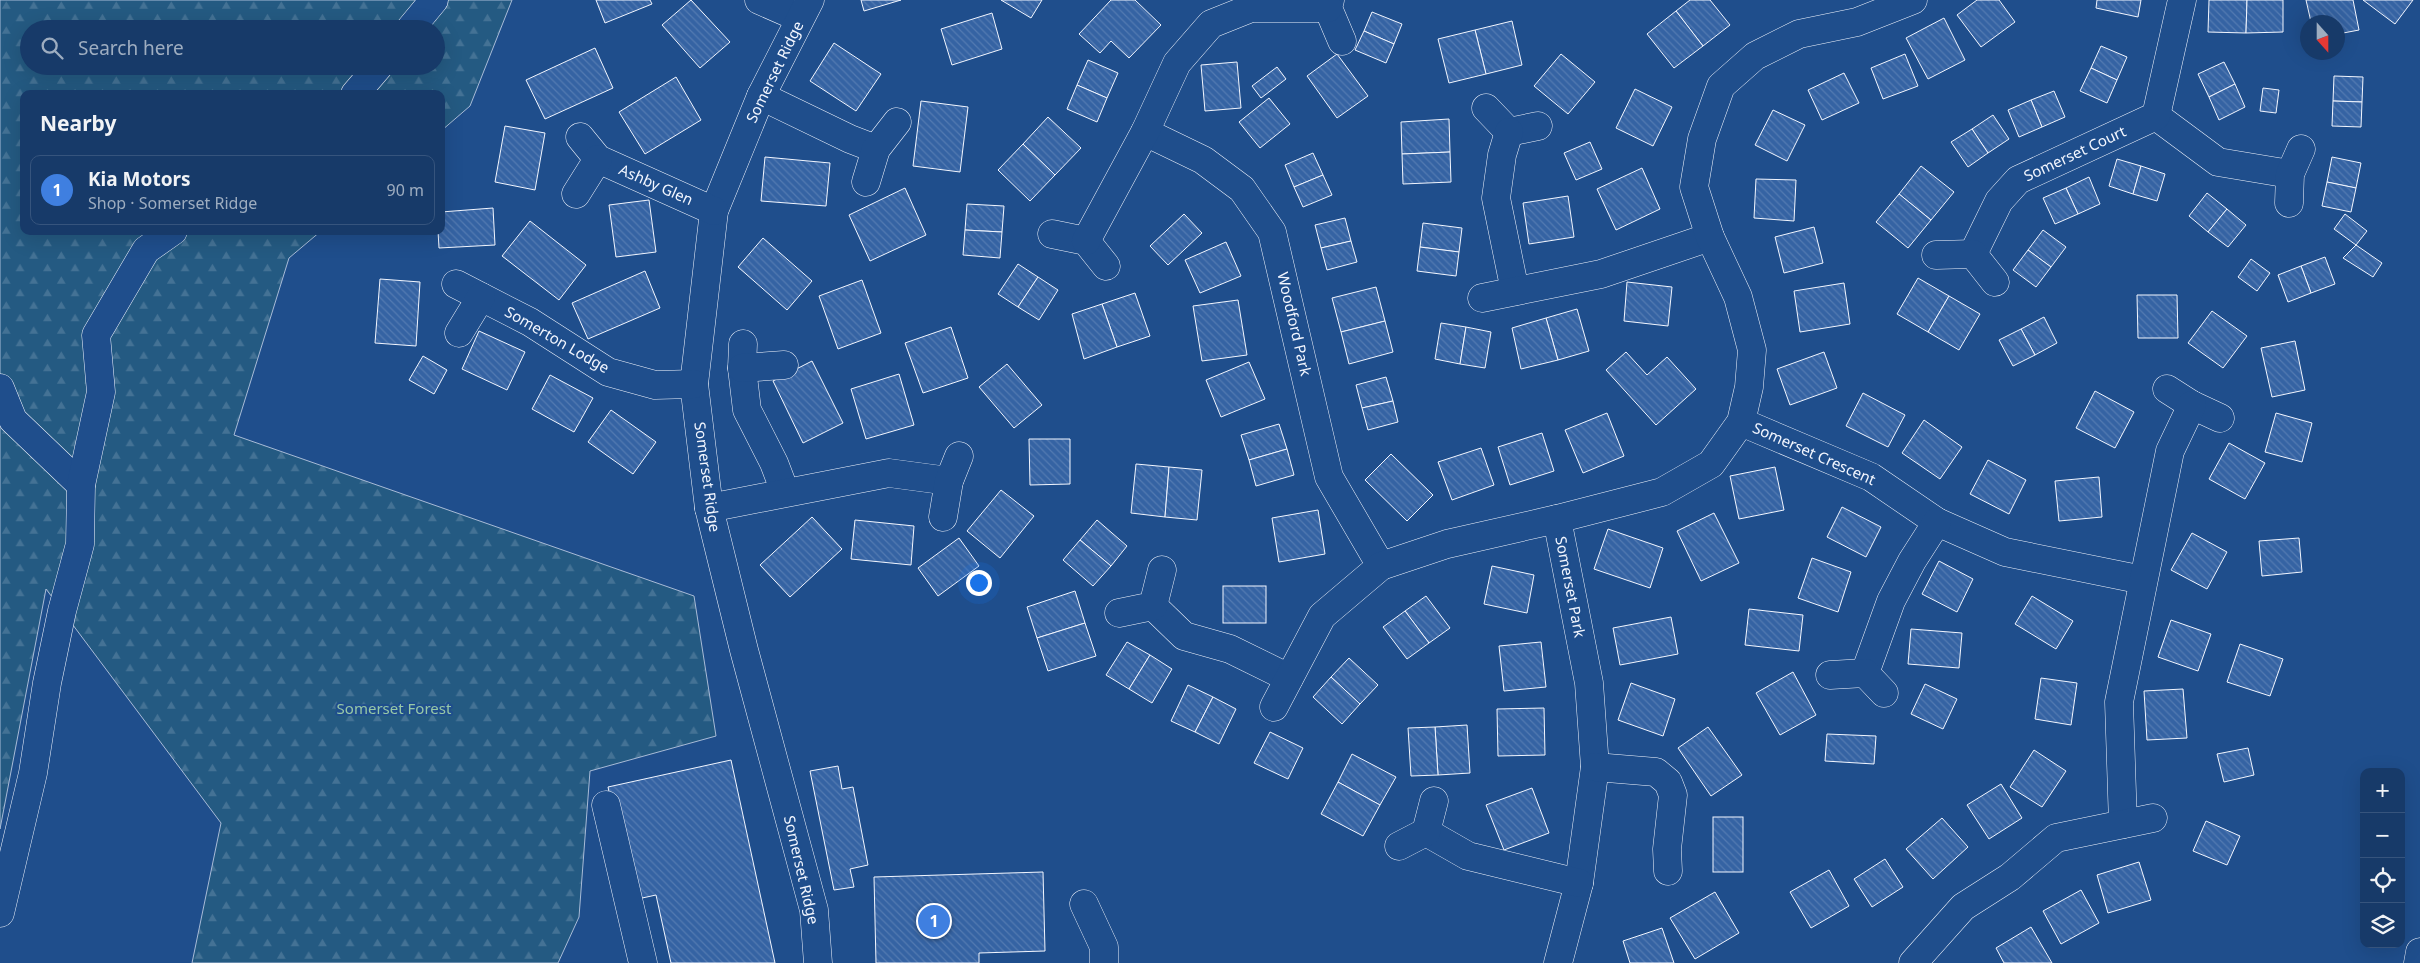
<!DOCTYPE html>
<html lang="en">
<head>
<meta charset="utf-8">
<style>
  body { margin:0; font-family:"Noto Sans",sans-serif; background:#244571; color:#f1f3f6 }
  .controls { position:absolute; right:15px; bottom:15px; display:grid; overflow:hidden; border-radius:10px; box-shadow:0 5px 20px #0002 }
  .controls button { width:45px; height:45px; display:grid; place-items:center; padding:0; border:0; border-bottom:1px solid #36547d; background:#173a69; color:#f1f3f6; font:25px sans-serif }
  .compass { position:absolute; left:2300px; top:15px; width:45px; height:45px; border-radius:50%; background:#173a69; box-shadow:0 5px 20px #0002; rotate:159deg }
  .you { position:absolute; left:978px; top:582px; width:18px; height:18px; margin:-12px; border:4px solid #fff; border-radius:50%; background:#1a73e8; box-shadow:0 0 0 8px #1a73e833 }
  .badge { display:grid; place-items:center; width:32px; height:32px; border-radius:50%; background:#ea580c; color:#fff; font-size:16px; font-weight:700 }
  .pin { position:absolute; translate:-50% -50%; border:2px solid #fff; box-shadow:0 1px 5px #0006 }
  .list { margin:0; padding:0; list-style:none }
  h2 { display:flex; justify-content:space-between; align-items:center; height:65px; margin:0; padding:0 20px; font-size:21px }
  h2 small { font-size:16px; font-weight:400; color:#9eadc0 }
  .list li { display:grid; grid-template-columns:32px 1fr auto; gap:15px; align-items:center; box-sizing:border-box; height:70px; margin:0 10px 10px; padding:0 10px; border:1px solid #36547d; border-radius:10px }
  .list b { display:block; font-size:19px; white-space:nowrap }
  .list p { margin:0; font-size:16px; white-space:nowrap; color:#9eadc0 }
  .list em { font-size:16px; font-style:normal; color:#9eadc0 }
  .icon { flex:none; width:28px; height:28px; fill:none; stroke:currentColor; stroke-width:2; stroke-linecap:round; stroke-linejoin:round }
  .map { position:relative; flex:none; width:2420px; height:963px; overflow:hidden }
  .search { position:absolute; background:#173a69; box-shadow:0 5px 20px #0002; left:20px; top:20px; width:425px; height:55px; display:flex; align-items:center; gap:12px; box-sizing:border-box; padding:0 18px; border-radius:28px; color:#9eadc0; font-size:19px }
  .panel { position:absolute; background:#173a69; box-shadow:0 5px 20px #0002; left:20px; top:90px; width:425px; height:145px; border-radius:10px }
  .map>svg:first-child { display:block }
  .forest { fill:url(#forest-firs); stroke:#a8bbd7; fill-rule:evenodd }
  .building { fill:url(#building-back-hatch); stroke:#f2f6ff }
  .lines { fill:none; stroke-linecap:round; stroke-linejoin:round }
  .minor-casing { stroke:#f2f6ff; stroke-width:29 }
  .highway-casing { stroke:#f2f6ff; stroke-width:29 }
  .minor { stroke:#1f4e8c; stroke-width:28 }
  .highway { stroke:#1f4e8c; stroke-width:28 }
  .labels { text-anchor:middle; stroke-width:4; stroke-linejoin:round; paint-order:stroke }
  .street-label { font-size:15px; fill:#f2f6ff; stroke:#1f4e8c }
  .park-label { font-size:15px; fill:#97c8a6; stroke:#1f4e8c }
</style>
</head>
<body>
<div class="map">
<svg width="2420" height="963" viewBox="0 0 2420 963">
  <defs>
    <pattern id="forest-firs" width="22" height="20" patternUnits="userSpaceOnUse" patternTransform="scale(1.25)"><rect width="22" height="20" fill="#245a82"/><path d="M5 1l3.5 6h-7zM16 11l3.5 6h-7z" fill="#447295"/></pattern>
    <pattern id="building-back-hatch" width="6" height="6" patternUnits="userSpaceOnUse" patternTransform="scale(1.25)"><rect width="6" height="6" fill="#3563a3"/><path d="M-1 5l2 2M0 0l6 6M5-1l2 2" fill="none" stroke="#537ab1"/></pattern>
  </defs>
  <rect width="100%" height="100%" fill="#1f4e8c"/>
  <!-- forest -->
  <path class="forest" d="M0,0H512L470,106L441,131V94H24V231H321L289,258L234,435L694,596L716,736L590,771L579,917L558,963H192L221,823L46,589L0,829ZM29,29H436V66H29Z"/>
  <!-- building -->
  <g class="building">
    <polygon points="596,0 650,0 652,4 605,23"/>
    <polygon points="691,0 730,42 700,68 662,25"/>
    <polygon points="861,0 901,0 864,11"/>
    <polygon points="1001,0 1042,0 1031,18"/>
    <polygon points="1111,0 1135,0 1161,25 1129,58 1111,41 1100,53 1079,34"/>
    <polygon points="1690,0 1710,0 1730,25 1703,46 1676,11"/>
    <polygon points="1977,0 1999,0 2015,22 1981,47 1957,15"/>
    <polygon points="2097,0 2141,0 2138,17 2096,8"/>
    <polygon points="2209,0 2247,0 2246,33 2208,32"/>
    <polygon points="2247,0 2283,0 2283,32 2246,33"/>
    <polygon points="2306,0 2353,0 2359,30 2338,34 2338,22 2311,22"/>
    <polygon points="2363,0 2413,0 2395,24"/>
    <polygon points="1676,11 1703,46 1674,68 1647,34"/>
    <polygon points="1372,12 1402,24 1394,44 1364,31"/>
    <polygon points="992,13 1002,49 952,65 941,29"/>
    <polygon points="1944,18 1965,60 1928,79 1906,38"/>
    <polygon points="1512,21 1522,65 1486,74 1475,30"/>
    <polygon points="1475,30 1486,74 1449,83 1438,39"/>
    <polygon points="1364,31 1394,44 1386,63 1355,50"/>
    <polygon points="834,43 881,74 856,111 810,81"/>
    <polygon points="2101,46 2127,57 2117,80 2091,68"/>
    <polygon points="595,48 613,88 545,119 526,80"/>
    <polygon points="1337,54 1368,96 1337,118 1307,76"/>
    <polygon points="1561,54 1595,82 1568,114 1534,86"/>
    <polygon points="1905,54 1918,86 1883,99 1871,68"/>
    <polygon points="1088,60 1118,73 1107,98 1077,85"/>
    <polygon points="1237,62 1241,108 1205,111 1201,65"/>
    <polygon points="2224,62 2235,84 2209,97 2198,74"/>
    <polygon points="1277,67 1286,79 1261,98 1252,86"/>
    <polygon points="2091,68 2117,80 2107,103 2080,91"/>
    <polygon points="1844,73 1859,103 1822,120 1808,90"/>
    <polygon points="2334,76 2363,77 2362,102 2333,101"/>
    <polygon points="676,77 701,120 645,154 619,112"/>
    <polygon points="2235,84 2245,107 2219,120 2209,97"/>
    <polygon points="1077,85 1107,98 1097,122 1067,109"/>
    <polygon points="2263,88 2279,90 2276,113 2260,111"/>
    <polygon points="1635,89 1672,107 1653,146 1616,128"/>
    <polygon points="2054,91 2065,117 2042,127 2031,100"/>
    <polygon points="1269,98 1290,124 1260,148 1239,122"/>
    <polygon points="2031,100 2042,127 2019,137 2008,110"/>
    <polygon points="921,101 968,107 960,172 913,166"/>
    <polygon points="2333,101 2362,102 2361,127 2332,126"/>
    <polygon points="1773,110 1805,125 1787,161 1755,145"/>
    <polygon points="1993,115 2009,139 1988,153 1972,129"/>
    <polygon points="1048,117 1081,148 1055,175 1023,144"/>
    <polygon points="1449,119 1450,152 1402,154 1401,122"/>
    <polygon points="505,126 545,133 535,190 495,182"/>
    <polygon points="1972,129 1988,153 1968,167 1951,142"/>
    <polygon points="1590,142 1602,169 1576,180 1564,153"/>
    <polygon points="1023,144 1055,175 1030,201 998,170"/>
    <polygon points="1450,152 1451,182 1403,184 1402,154"/>
    <polygon points="1313,153 1323,175 1294,187 1285,165"/>
    <polygon points="765,157 830,163 826,206 761,201"/>
    <polygon points="2332,157 2361,163 2356,188 2327,182"/>
    <polygon points="2117,159 2141,166 2133,194 2109,186"/>
    <polygon points="1921,166 1954,192 1931,220 1899,194"/>
    <polygon points="2141,166 2165,174 2157,201 2133,194"/>
    <polygon points="1642,168 1660,209 1616,230 1597,189"/>
    <polygon points="1323,175 1332,195 1303,207 1294,187"/>
    <polygon points="2089,177 2100,204 2078,214 2066,188"/>
    <polygon points="1756,179 1796,180 1794,221 1754,218"/>
    <polygon points="2327,182 2356,188 2351,212 2322,206"/>
    <polygon points="905,188 926,235 870,261 849,215"/>
    <polygon points="2066,188 2078,214 2055,224 2043,198"/>
    <polygon points="2207,193 2227,209 2208,232 2189,216"/>
    <polygon points="1899,194 1931,220 1908,248 1876,222"/>
    <polygon points="1568,196 1574,237 1529,244 1523,203"/>
    <polygon points="649,200 656,252 616,257 609,205"/>
    <polygon points="967,204 1004,206 1002,232 965,230"/>
    <polygon points="493,208 495,245 439,248 438,231 441,231 441,212"/>
    <polygon points="2227,209 2246,225 2228,247 2208,232"/>
    <polygon points="1184,214 1202,233 1168,265 1150,246"/>
    <polygon points="2345,214 2367,231 2356,245 2334,229"/>
    <polygon points="1345,218 1351,241 1321,248 1315,225"/>
    <polygon points="530,221 586,265 559,300 502,256"/>
    <polygon points="1423,223 1462,228 1459,252 1420,247"/>
    <polygon points="1814,227 1823,263 1784,273 1775,237"/>
    <polygon points="965,230 1002,232 1000,258 963,255"/>
    <polygon points="2043,230 2066,247 2051,267 2028,250"/>
    <polygon points="763,238 812,281 787,310 738,267"/>
    <polygon points="1351,241 1357,262 1327,270 1321,248"/>
    <polygon points="1226,242 1241,276 1200,293 1185,260"/>
    <polygon points="2356,245 2382,263 2373,277 2343,258"/>
    <polygon points="1420,247 1459,252 1456,276 1417,271"/>
    <polygon points="2028,250 2051,267 2036,287 2013,270"/>
    <polygon points="2325,257 2335,284 2311,293 2301,266"/>
    <polygon points="2251,259 2270,273 2257,291 2238,277"/>
    <polygon points="1018,264 1038,277 1018,307 998,294"/>
    <polygon points="2301,266 2311,293 2288,302 2278,275"/>
    <polygon points="645,271 660,308 588,339 572,303"/>
    <polygon points="1038,277 1058,290 1039,320 1018,307"/>
    <polygon points="1918,278 1949,296 1928,332 1897,314"/>
    <polygon points="380,279 420,282 416,346 375,343"/>
    <polygon points="862,280 881,333 838,349 819,296"/>
    <polygon points="1627,282 1672,287 1668,326 1624,321"/>
    <polygon points="1844,283 1850,324 1800,332 1794,291"/>
    <polygon points="1376,287 1385,321 1341,332 1332,298"/>
    <polygon points="1135,293 1150,336 1117,347 1102,304"/>
    <polygon points="2137,295 2177,295 2178,338 2138,338"/>
    <polygon points="1949,296 1980,314 1959,350 1928,332"/>
    <polygon points="1238,300 1247,355 1202,361 1193,306"/>
    <polygon points="1102,304 1117,347 1084,359 1072,314"/>
    <polygon points="1577,309 1589,351 1558,360 1546,318"/>
    <polygon points="2212,311 2247,336 2223,368 2188,343"/>
    <polygon points="2044,317 2057,343 2035,355 2021,329"/>
    <polygon points="1546,318 1558,360 1521,369 1512,328"/>
    <polygon points="1385,321 1393,352 1349,364 1341,332"/>
    <polygon points="1441,323 1466,327 1460,364 1435,359"/>
    <polygon points="951,327 968,378 923,393 905,343"/>
    <polygon points="1466,327 1491,332 1485,368 1460,364"/>
    <polygon points="2021,329 2035,355 2013,366 1999,340"/>
    <polygon points="479,331 525,352 507,390 462,369"/>
    <polygon points="2295,341 2305,390 2272,397 2261,348"/>
    <polygon points="1626,352 1647,375 1667,357 1696,389 1656,425 1606,370"/>
    <polygon points="1824,352 1837,388 1790,405 1777,369"/>
    <polygon points="423,356 447,370 434,394 409,380"/>
    <polygon points="812,361 843,423 803,443 773,381"/>
    <polygon points="1249,362 1265,399 1221,417 1206,380"/>
    <polygon points="1007,364 1042,405 1014,428 979,387"/>
    <polygon points="899,374 914,425 866,439 851,389"/>
    <polygon points="550,375 593,398 574,432 532,409"/>
    <polygon points="1386,377 1393,401 1362,408 1356,385"/>
    <polygon points="2095,391 2134,412 2115,448 2076,428"/>
    <polygon points="1863,393 1905,415 1888,447 1846,426"/>
    <polygon points="1393,401 1398,422 1368,430 1362,408"/>
    <polygon points="611,410 656,442 633,474 588,442"/>
    <polygon points="1607,413 1624,456 1583,473 1565,430"/>
    <polygon points="2276,413 2312,423 2302,462 2265,452"/>
    <polygon points="1924,420 1962,447 1940,479 1902,453"/>
    <polygon points="1279,424 1287,449 1249,460 1241,435"/>
    <polygon points="1542,433 1554,471 1510,485 1498,447"/>
    <polygon points="1029,439 1070,439 1070,484 1030,485"/>
    <polygon points="2229,443 2265,463 2245,499 2209,479"/>
    <polygon points="1481,448 1494,485 1452,500 1438,462"/>
    <polygon points="1287,449 1294,475 1256,486 1249,460"/>
    <polygon points="1391,454 1433,495 1407,521 1365,480"/>
    <polygon points="1988,460 2026,480 2009,514 1970,494"/>
    <polygon points="1136,464 1169,467 1165,517 1131,513"/>
    <polygon points="1169,467 1202,470 1197,520 1165,517"/>
    <polygon points="1775,467 1784,510 1739,519 1730,476"/>
    <polygon points="2099,477 2102,517 2059,521 2055,481"/>
    <polygon points="1001,490 1034,516 1000,558 967,531"/>
    <polygon points="1842,507 1881,527 1866,557 1827,537"/>
    <polygon points="1318,510 1325,554 1279,562 1272,518"/>
    <polygon points="1714,513 1739,563 1701,581 1677,531"/>
    <polygon points="812,517 842,549 790,597 760,565"/>
    <polygon points="855,520 914,526 911,565 851,559"/>
    <polygon points="1097,520 1127,546 1111,566 1080,540"/>
    <polygon points="1608,529 1663,548 1650,588 1594,569"/>
    <polygon points="2192,533 2227,552 2207,589 2171,570"/>
    <polygon points="959,538 979,566 938,596 918,568"/>
    <polygon points="2299,538 2302,572 2262,576 2259,541"/>
    <polygon points="1080,540 1111,566 1093,586 1063,560"/>
    <polygon points="1812,558 1851,572 1838,612 1798,598"/>
    <polygon points="1939,561 1973,579 1957,612 1922,594"/>
    <polygon points="1492,566 1534,575 1527,613 1484,604"/>
    <rect x="1223" y="586" width="43" height="37"/>
    <polygon points="1075,591 1085,623 1037,638 1027,607"/>
    <polygon points="1426,596 1450,628 1429,643 1405,611"/>
    <polygon points="2032,596 2073,621 2056,649 2015,624"/>
    <polygon points="1749,609 1803,615 1799,651 1745,645"/>
    <polygon points="1405,611 1429,643 1407,659 1383,627"/>
    <polygon points="1671,617 1678,654 1620,665 1613,628"/>
    <polygon points="2171,620 2211,634 2198,671 2158,657"/>
    <polygon points="1085,623 1096,656 1048,671 1037,638"/>
    <polygon points="1911,629 1962,633 1959,668 1908,664"/>
    <polygon points="1127,642 1150,655 1129,689 1106,675"/>
    <polygon points="1541,642 1546,687 1504,691 1499,646"/>
    <polygon points="2240,644 2283,659 2270,696 2227,682"/>
    <polygon points="1150,655 1172,669 1152,703 1129,689"/>
    <polygon points="1349,658 1378,685 1360,704 1331,677"/>
    <polygon points="1793,672 1816,715 1780,735 1756,693"/>
    <polygon points="1331,677 1360,704 1342,724 1313,697"/>
    <polygon points="2041,678 2077,683 2071,725 2035,719"/>
    <polygon points="1631,683 1675,699 1663,736 1618,720"/>
    <polygon points="1925,684 1957,699 1943,729 1911,714"/>
    <polygon points="1188,685 1213,697 1195,732 1171,721"/>
    <polygon points="2183,689 2187,738 2147,740 2144,691"/>
    <polygon points="1213,697 1236,709 1219,744 1195,732"/>
    <polygon points="1544,708 1545,755 1498,756 1497,709"/>
    <polygon points="1467,725 1470,773 1438,775 1435,727"/>
    <polygon points="1435,727 1438,775 1411,776 1408,728"/>
    <polygon points="1708,727 1742,775 1711,796 1678,748"/>
    <polygon points="1270,732 1303,748 1288,779 1254,763"/>
    <polygon points="1827,734 1876,736 1874,764 1825,761"/>
    <polygon points="2248,748 2254,775 2224,782 2217,754"/>
    <polygon points="2034,750 2066,771 2042,807 2010,787"/>
    <polygon points="1352,754 1396,777 1380,805 1338,782"/>
    <polygon points="731,760 775,963 671,963 656,895 633,900 608,787"/>
    <polygon points="838,766 842,789 853,787 868,865 850,869 854,887 834,890 810,771"/>
    <polygon points="1338,782 1380,805 1363,836 1321,814"/>
    <polygon points="2001,784 2022,818 1989,839 1967,805"/>
    <polygon points="1532,788 1549,833 1504,850 1486,805"/>
    <rect x="1713" y="817" width="30" height="55"/>
    <polygon points="1942,818 1968,847 1933,879 1906,849"/>
    <polygon points="2206,821 2240,836 2227,865 2193,851"/>
    <polygon points="1885,859 1903,887 1872,907 1854,879"/>
    <polygon points="2139,862 2151,900 2108,913 2097,875"/>
    <polygon points="1829,870 1849,906 1811,928 1790,892"/>
    <polygon points="1043,872 1045,951 979,953 979,963 876,963 874,877"/>
    <polygon points="2081,890 2099,923 2061,944 2043,911"/>
    <polygon points="1715,892 1739,933 1695,959 1670,918"/>
    <polygon points="2031,927 2052,963 2004,963 1996,948"/>
    <polygon points="1662,928 1674,963 1630,963 1623,941"/>
  </g>
  <g class="lines">
    <!-- minor casing -->
    <g class="minor-casing">
      <g id="minor">
        <polyline points="759,0 800,18"/>
        <polyline points="810,0 761,96 714,211 694,384 709,508 744,650 814,910 818,963"/>
        <polyline points="1330,0 1328,8 1342,41"/>
        <polyline points="410,29 434,0"/>
        <polyline points="355,94 379,66"/>
        <polyline points="761,96 850,139 876,149"/>
        <polyline points="1486,108 1509,132 1538,126"/>
        <polyline points="2156,116 2218,162 2290,174"/>
        <polyline points="1145,132 1203,160 1242,189 1272,232 1329,477 1381,566"/>
        <polyline points="1509,132 1502,155 1496,198 1515,291"/>
        <polyline points="580,137 598,159 714,211"/>
        <polyline points="866,182 876,149 897,122"/>
        <polyline points="576,194 598,159"/>
        <polyline points="2289,203 2290,174 2301,149"/>
        <polyline points="1052,234 1086,241 1106,266"/>
        <polyline points="1086,241 1145,132 1177,63 1211,24 1251,8 1328,8"/>
        <polyline points="1973,254 1999,201 2018,180 2156,116 2182,0"/>
        <polyline points="1936,255 1973,254 1995,282"/>
        <polyline points="456,284 530,322 608,372 655,385 694,384"/>
        <polyline points="1482,298 1601,274 1710,237"/>
        <polyline points="459,333 481,297"/>
        <polyline points="743,344 742,368 747,410 774,463 785,492"/>
        <polyline points="742,368 784,365"/>
        <polyline points="0,388 13,420 81,485"/>
        <polyline points="2167,389 2192,405 2220,418"/>
        <polyline points="1741,422 1871,477 1937,522 2005,552 2143,580"/>
        <polyline points="709,508 889,473 949,481"/>
        <polyline points="943,517 949,481 959,456"/>
        <polyline points="1557,519 1589,683 1595,767 1579,883 1558,963"/>
        <polyline points="1153,606 1184,636 1230,649 1289,678"/>
        <polyline points="1119,613 1153,606 1162,570"/>
        <polyline points="1865,673 1891,601 1912,561 1937,522"/>
        <polyline points="1830,675 1865,673 1884,693"/>
        <polyline points="1274,707 1322,616 1381,566 1447,544 1557,519 1662,492 1711,464 1741,422 1749,387 1752,350 1738,297 1710,237 1694,187 1702,139 1721,86 1755,56 1799,34 1857,22 1913,0"/>
        <polyline points="1595,767 1656,772 1668,782 1673,795 1667,849 1668,871"/>
        <polyline points="606,805 643,963"/>
        <polyline points="2123,824 2119,702 2170,451 2192,405"/>
        <polyline points="1426,832 1468,856 1579,883"/>
        <polyline points="1399,846 1426,832 1434,801"/>
        <polyline points="1084,904 1104,947 1104,963"/>
        <polyline points="0,913 33,773 47,683 62,611 80,544 81,485 101,392 96,335 146,250 173,231"/>
        <polyline points="1913,963 1963,907 2010,877 2056,838 2153,818"/>
      </g>
    </g>
    <!-- highway casing -->
    <g class="highway-casing">
      <polyline id="highway" points="2418,963 2420,952"/>
    </g>
    <!-- minor -->
    <use href="#minor" class="minor"/>
    <!-- highway -->
    <use href="#highway" class="highway"/>
  </g>
  <g class="labels">
    <!-- street labels -->
    <g class="street-label">
      <text transform="translate(775 72) rotate(-64)" y="5">Somerset Ridge</text>
      <text transform="translate(2075 154) rotate(-25)" y="5">Somerset Court</text>
      <text transform="translate(656 185) rotate(24)" y="5">Ashby Glen</text>
      <text transform="translate(1294 324) rotate(77)" y="5">Woodford Park</text>
      <text transform="translate(557 340) rotate(30)" y="5">Somerton Lodge</text>
      <text transform="translate(1814 454) rotate(24)" y="5">Somerset Crescent</text>
      <text transform="translate(707 477) rotate(82)" y="5">Somerset Ridge</text>
      <text transform="translate(1570 587) rotate(79)" y="5">Somerset Park</text>
      <text transform="translate(801 870) rotate(77)" y="5">Somerset Ridge</text>
    </g>
    <!-- park labels -->
    <g class="park-label">
      <text x="394" y="714">Somerset Forest</text>
    </g>
  </g>
</svg>
<div class="controls">
<button>+</button>
<button>−</button>
<button><svg class="icon" aria-label="locate" viewBox="0 0 24 24"><circle cx="12" cy="12" r="6"/><path d="M12 2v4M12 18v4M2 12h4M18 12h4"/></svg></button>
<button><svg class="icon" aria-label="layers" viewBox="0 0 24 24"><path d="M12 4l9 5-9 5-9-5zM3 14l9 5 9-5"/></svg></button>
</div>
<svg class="compass" viewBox="-18 -18 36 36"><path d="M0-13l5 13h-10z" fill="#e53935"/><path d="M0 13l5-13h-10z" fill="#9eadc0"/></svg>
<div class="you"></div>
<div class="pin badge" style="left:934px;top:921px;background:#3f7fe0">1</div>
<div class="search"><svg class="icon" aria-label="search" viewBox="0 0 24 24"><circle cx="10" cy="10" r="6"/><path d="M15 15l6 6"/></svg>Search here</div>
<section class="panel">
<h2>Nearby<small></small></h2>
<ul class="list">
<li><span class="badge" style="background:#3f7fe0">1</span><div><b>Kia Motors</b><p>Shop · Somerset Ridge</p></div><em>90 m</em></li>
</ul>
</section>
</div>
</body>
</html>
